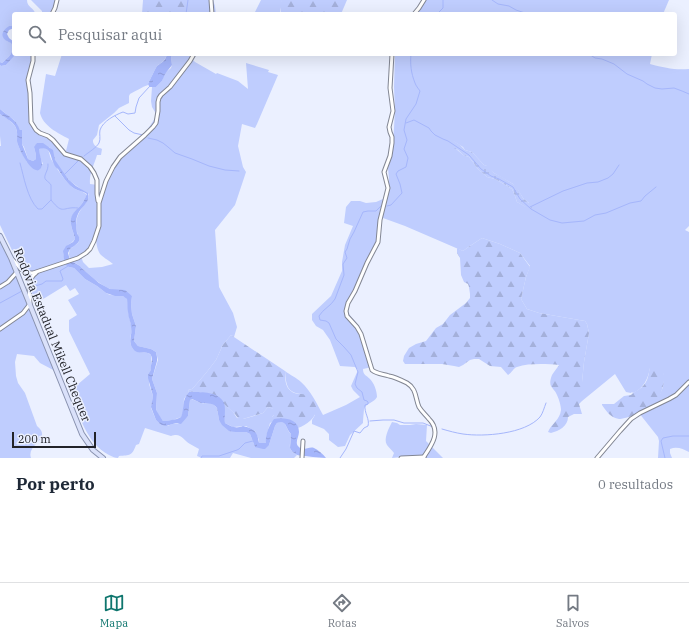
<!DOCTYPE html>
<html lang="pt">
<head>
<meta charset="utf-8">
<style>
  body { margin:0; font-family:"IBM Plex Serif",serif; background:#f6f6f7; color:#1f2937 }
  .scale { position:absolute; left:12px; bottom:10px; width:84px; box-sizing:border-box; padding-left:4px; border:2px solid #222329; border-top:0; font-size:11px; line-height:14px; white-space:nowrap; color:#222329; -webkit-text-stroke:3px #ebf0ff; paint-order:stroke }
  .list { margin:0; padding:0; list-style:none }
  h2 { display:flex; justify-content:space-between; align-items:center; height:52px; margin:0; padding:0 16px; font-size:17px }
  h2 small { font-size:13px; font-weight:400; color:#747a83 }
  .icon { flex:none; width:22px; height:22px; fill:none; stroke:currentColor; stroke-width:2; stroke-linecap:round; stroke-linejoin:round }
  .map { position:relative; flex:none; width:689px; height:458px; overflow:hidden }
  .search { position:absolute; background:#fff; box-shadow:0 4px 16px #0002; left:12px; right:12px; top:12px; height:44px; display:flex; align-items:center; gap:10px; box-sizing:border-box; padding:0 14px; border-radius:4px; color:#747a83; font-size:15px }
  .sheet { height:124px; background:#fff }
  nav { display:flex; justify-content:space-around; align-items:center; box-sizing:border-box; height:56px; border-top:1px solid #e0e1e3; background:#fff; font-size:11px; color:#747a83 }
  nav a { display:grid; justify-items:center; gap:2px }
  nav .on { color:#0f766e }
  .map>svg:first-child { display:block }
  .green { fill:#bfcdfe; fill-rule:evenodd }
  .forest { fill:url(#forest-firs) }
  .wetland { fill:url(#wetland-marsh) }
  .water { fill:url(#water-ripples) }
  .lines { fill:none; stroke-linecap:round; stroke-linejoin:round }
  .stream { stroke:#a5b6fb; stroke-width:1 }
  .minor-casing { stroke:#828693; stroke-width:5 }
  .major-casing { stroke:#8992af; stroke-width:6 }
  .minor { stroke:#fff; stroke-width:3 }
  .major { stroke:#dae1fa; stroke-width:4 }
  .labels { text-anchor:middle; stroke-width:3; stroke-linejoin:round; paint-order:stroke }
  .street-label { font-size:12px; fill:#222329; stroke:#ebf0ff }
</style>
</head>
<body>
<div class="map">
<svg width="689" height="458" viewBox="0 0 689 458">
  <defs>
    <pattern id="forest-firs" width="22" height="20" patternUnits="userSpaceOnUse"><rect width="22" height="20" fill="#bfcdfe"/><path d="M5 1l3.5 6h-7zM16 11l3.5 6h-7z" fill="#a4b0da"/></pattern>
    <pattern id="wetland-marsh" width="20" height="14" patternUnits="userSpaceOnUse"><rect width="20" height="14" fill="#bfcdfe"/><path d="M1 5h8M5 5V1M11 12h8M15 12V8" fill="none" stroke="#a4b0da"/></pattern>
    <pattern id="water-ripples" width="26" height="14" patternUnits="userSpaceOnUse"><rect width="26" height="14" fill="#a5b6fb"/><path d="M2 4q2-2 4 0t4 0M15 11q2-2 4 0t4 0" fill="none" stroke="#8e9cd7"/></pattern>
  </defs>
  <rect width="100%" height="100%" fill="#ebf0ff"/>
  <!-- green -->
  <g class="green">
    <path d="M0,0H27C27,8 35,8 35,14H14V26H9L3,37L7,41L11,43C15,52 9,57 2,63L0,62Z"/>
    <polygon points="31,0 58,0 58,3 53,14 40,14 42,13 42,11"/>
    <polygon points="191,0 213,0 215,6 216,14 191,14"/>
    <polygon points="261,0 282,0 280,14 254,14"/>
    <polygon points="424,0 669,0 663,14 411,14"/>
    <path d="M15,54H35L30,77L32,94V119L33,124L41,132L48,134L53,138L66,151L69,139C58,133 43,126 40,113L46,74L55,76L62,54H167C165,61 162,62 157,66C155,69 150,80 148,84V85C142,87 136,91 130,94L129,96V103L119,108L114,113L99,125L97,135L93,140V142C95,148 98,147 102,149L101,155H97C94,165 89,174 90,184L98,185V192H103L105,189L106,185L115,167L123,156L140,139L146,132L155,118V112L152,107L151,101L152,87H156L162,81L164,74L171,68L172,65L171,58L172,54H197L193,60L195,62L216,74L217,73L238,81L248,89L246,63L269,70L268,72L278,75L257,124L255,128L242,124L238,146L243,167L246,172L235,205L215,230L219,287L233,313L237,327L234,337L231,335L222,346L221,349L216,360L206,373L194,387L192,389L188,390L189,392L184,399L183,413L181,417L173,420L166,421H163L156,411L157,393L152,379L158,360L156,352L151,349L138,346L134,341L136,326L132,314L131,304L132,296C124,294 116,292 108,288C98,283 89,275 81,267C75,261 66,261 70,249L78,243L80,239C74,229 75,217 82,208C85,204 89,200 89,194C74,185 63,177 55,161C53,155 53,151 49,147H34L36,155V159L33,161L28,159L24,147L22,144L20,130L14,120L0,109V65L1,66L6,65ZM96,240C98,257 102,255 113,264L102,267L89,268L83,262L81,256Z"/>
    <path d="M395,54H652L650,64C665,68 674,70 689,69V226L685,230L689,232V452C683,449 677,446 670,449V453L672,458H658L659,441L658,437L639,413L655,406L663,387L664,374L650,368C648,379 643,389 633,393L632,392L631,393L626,392L615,374L582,401V382L584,362L589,333L587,324L585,321L539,313L527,309L521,299L526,277L530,266L520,253L500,244L482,238L467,248L463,251L405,226L383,218L381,221L379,240L347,306C349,319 354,317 359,327C366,341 369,351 372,367L363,369C363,375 366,375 370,379C374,383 377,391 377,397C374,403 366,403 364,409C364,410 363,420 363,423L350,435L345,446L338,447L329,440V434L324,429L312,424V420L315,415L302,394C287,393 286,385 285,371C290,375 297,378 301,382C311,391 317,404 323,415L346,405L360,397L353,390L351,386L358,370L355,367L340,366L330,340L323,330L316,326L312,320V314L331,296L342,271V262L345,245L353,226L344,223L346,207L351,201H360L366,203L376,202L383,199L386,197L389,190V179L388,168L393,147L395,109L394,87ZM453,141L463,147L465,150L472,152L484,165L487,166L494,173L513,184L518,190L523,198L529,203L526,207L517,202L515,196L512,189L495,179L487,177L478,169L469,157L463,155L455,148Z"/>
    <path d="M0,114C7,119 16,123 17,132C18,136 17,140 18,145C20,151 24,156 27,162L43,164L39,154V149C50,145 48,152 51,159C53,163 56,166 58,170C62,176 69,186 75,189C79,191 83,191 87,195C85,198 83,203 80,206C75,211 71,215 71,223C71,228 74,233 75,239C72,243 70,243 67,246C60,253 65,260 69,267L74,268L85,279L97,286L106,293L110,295L123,296L126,297L128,301V312L132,329L130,339V343L133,349L138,352L148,353L151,355V370L149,384L153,396L151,408L156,420L161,425L168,426C171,424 175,423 178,424L188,416L190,400L191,399C195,400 198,402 201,403C209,404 211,401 217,408L219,420L235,432H246L250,434L255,447L269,445L275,426L277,423L279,422H284L289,432L291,434C291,444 286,449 297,455L294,458H251L233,453L230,458H202L197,456L199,449C196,447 193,446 190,444C183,440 181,432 171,436L145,428L139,444L136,445C132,456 130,455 119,456L118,458C115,458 113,457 109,455C86,443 79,414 70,391L90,374L69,331V320L77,315L68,300L79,294L75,288L70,291L66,285L35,304L21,269L0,225V146H1L0,136Z"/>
    <path d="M0,236L57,372L40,363L34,356L17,354L15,362L16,376L18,383L25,393L37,426C53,439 26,444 31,458H0Z"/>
    <polygon points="224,404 233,412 237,418 243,419 254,416 263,413 268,407 274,409 274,415 272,417 272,422 270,423 266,437 266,443 259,443 259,440 255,431 246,426 233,427 225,423 224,415"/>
    <path d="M392,422L397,423L400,425H410L416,424L427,425L426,441L443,458H424L422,456L418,455L392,458L394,453C392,450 389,448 387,445C383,439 389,428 392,422Z"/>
  </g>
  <!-- forest -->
  <g class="forest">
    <polygon points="143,0 191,0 191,14 142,14"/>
    <polygon points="282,0 347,0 341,14 281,14 281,2"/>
    <path d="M482,238L500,244L520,253L530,267L526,277L521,299L527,309L539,313L585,321L587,324L589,333L584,362L582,382V401L579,404L582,414H574L568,417C568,426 559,431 551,433L548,432C551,424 560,420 561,410C561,406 559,399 557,395C554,387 547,388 552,375C554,372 557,368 559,365C547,364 529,363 517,367C513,368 512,373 508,375L501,367L490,366L479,359H474L470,360L463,365L459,367L454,366L442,364H405L403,361L404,356L409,348L416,344L426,341L436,328L443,324L450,315L466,303L470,298V294L469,287L468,284L464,282L461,275L460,258L457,253V248L463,251L467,248Z"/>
    <path d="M231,335L285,371C285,378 285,387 291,391C295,395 301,393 306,395C310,396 313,400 315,403C320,416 308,424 298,428L296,425L275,419L272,422V417L274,415L273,409L271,408L268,407L263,413L243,419L240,421L235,414L224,404L221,399L199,392H189L188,390L192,389L194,387L206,373L216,360L221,349L222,346Z"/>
    <path d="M655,363C669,370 664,384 660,396C658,400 657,404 654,407C651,411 624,419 619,419C611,418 606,411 602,405V404H614L624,396L631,395C636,390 643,389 647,380C650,373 648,365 655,363Z"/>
  </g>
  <!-- wetland -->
  <polygon class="wetland" points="452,140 460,145 465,150 472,152 484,165 488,166 490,168 494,173 502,177 516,186 523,198 531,205 532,207 531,209 527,208 517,202 515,196 512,189 495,179 487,177 478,169 469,157 463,155 458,150 449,146 449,143"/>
  <!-- water -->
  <g class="water">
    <path d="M9,26H14V28L9,30L7,34L9,38L14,42V54H15V55L6,65L1,66L0,65V62L2,63C9,57 15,52 11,43C0,39 0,32 9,26Z"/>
    <path d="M167,54H172L171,58L172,65L165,74L162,81L156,87H150L149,86L148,84C150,80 155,69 157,66C162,62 165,62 167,54Z"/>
    <path d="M0,109C8,116 16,119 20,130H22V144L28,159L33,161L36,159V155L34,147L37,143H43L50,148L53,150L55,160L68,179L76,186L88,193C91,202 81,207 78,214C75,220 76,227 77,233C78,236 81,238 79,241C78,244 72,247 70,249L68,253L70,260L80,266L85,271L99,283L110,289L125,290L132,296L131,304L132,314L136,326L134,341L138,346L151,349L156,352L157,357V361L152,379L157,393L156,410L163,421H166L177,419L181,417C185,408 181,401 189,392C200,392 219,391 224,403C226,409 224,417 225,423C232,427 236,429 243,426C254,429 257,430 259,443H266C265,435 269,425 274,419C284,417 299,419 299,432C299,437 294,443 299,447C303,452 309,446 314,448C318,450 323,454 326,458C321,458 317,457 313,457C303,455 295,458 290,448L291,434C285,428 287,419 277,423L275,426L269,445L265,449H263L255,447L250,434L246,432H235L229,431L222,425L219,420L217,408C212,402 208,404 201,403C198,402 195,400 192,399L190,400L188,416L181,424L176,423L166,426L161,425L156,420L151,407L153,396L148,378V375L151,370C150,365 154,358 150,354C147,351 137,355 133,349C127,341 133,335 131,327C131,322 128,317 128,312C127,308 128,303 127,299L123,296H115L106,293L97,286L85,279L74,268L69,267L66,265L64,259L63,251L66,246L73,242L75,239C74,233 71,228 71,223C70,215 75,211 80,206C83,203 85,198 87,194C83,191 79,191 75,189C68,185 62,176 58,169C49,163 54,144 39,149C39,156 44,162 41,168C39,170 38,171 36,170C29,169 18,148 17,141C17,136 18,131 15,126C12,121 5,118 0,114Z"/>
  </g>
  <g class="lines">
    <!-- stream -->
    <g class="stream">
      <polyline points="492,0 498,4 509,6 516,10 528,14"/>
      <polyline points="186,14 188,0"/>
      <polyline points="435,14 438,13 443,8 443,0"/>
      <polyline points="589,54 595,58 602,59 614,64 627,74 643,81 647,84 655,88 662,89 674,88 682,91 689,94"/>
      <polyline points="115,116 129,130 134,133 143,135"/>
      <polyline points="406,123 414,120 429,128 431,131 435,135 443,139 448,141 469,155 481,169 491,176 499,179 513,187 520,199 531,209 550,220 562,223 584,221 595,215 606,213 630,203 641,201 645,196 656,187"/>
      <polyline points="148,138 157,140 163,143 168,147 175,153 192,159 209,166 225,170 239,171"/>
      <path d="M84,156C89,152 96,148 99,143C101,139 99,134 100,130C103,121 115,115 123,112L128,114L135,113L136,107L139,98L150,86"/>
      <path d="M20,163C24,177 27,198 38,209H42L51,200"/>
      <path d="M48,164C49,171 42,176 46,180C48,182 50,183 51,185V200C64,216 62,206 78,208"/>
      <polyline points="64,175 80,159"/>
      <path d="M387,206L391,205L402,193L400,184L396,174L398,171L406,167L408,158L404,149L407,140L404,130L406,119L416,104L420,91C418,88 416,86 415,83C411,73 410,64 411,54"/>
      <polyline points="530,207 563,191 587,183 598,182 608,178 613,174 619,165"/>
      <polyline points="35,286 42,284 46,281 62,281 63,279 60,271 68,266"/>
      <polyline points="0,303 22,291"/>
      <polyline points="370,421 383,420 394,420 404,423 423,423 433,427"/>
      <path d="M442,429C449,431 456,433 463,434C484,437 525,434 540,417C543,413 544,408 546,403"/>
      <polyline points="201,458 202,456 219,456 237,450 239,449 245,443 253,441"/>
      <path d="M340,458L346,449L354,431L360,433L364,428L368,426C370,419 364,413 365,405L368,404V402L367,401L364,400L362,392L357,388L355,384L358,372L351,355L344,347L336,339L329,323L326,321L320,320L319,316C323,309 331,306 335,299L344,275L343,264L347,258L345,252L347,249L350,239L354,232L363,212L368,211H376L382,205"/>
      <polyline points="665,458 661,441 663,438 673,436 689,436"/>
    </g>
    <!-- minor casing -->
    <g class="minor-casing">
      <g id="minor">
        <polyline points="211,0 212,14"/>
        <polyline points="52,14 55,8 57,0"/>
        <polyline points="414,14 419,8 424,0"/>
        <polyline points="33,54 33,61 28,80 30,93 31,122 36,130 40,133 48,136 53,140 65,154 81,159 90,167 94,173 97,180 97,194 98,201"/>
        <path d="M392,54L390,88L393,111L389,127L390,132L392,137V143L390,156L384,172L388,188L380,220L378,242L367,263L355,291L348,303L346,311L347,316L357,327L361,334L372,370C377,374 383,374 389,376C395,377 401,380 407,383C417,389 415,398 419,407C422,412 426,415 429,419C442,432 431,446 423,458"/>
        <path d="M12,259C19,266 22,274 33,273L78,258L86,253L90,249L94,241L99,226V203L106,181L113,167L120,157L145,135L153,127L156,123L158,111V102L159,98L161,95L170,87L190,61L194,54"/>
        <polyline points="0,287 8,282 17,272"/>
        <path d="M0,329L23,313L30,304C30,294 26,280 36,273"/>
        <polyline points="302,458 303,441"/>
        <polyline points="401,458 424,457"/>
        <polyline points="597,458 620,431 631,419 640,413 669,399 676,395 689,382"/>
      </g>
    </g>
    <!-- major casing -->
    <g class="major-casing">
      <polyline id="major" points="0,236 11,258 82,434 93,450 103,458"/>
    </g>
    <!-- minor -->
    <use href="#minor" class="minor"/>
    <!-- major -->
    <use href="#major" class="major"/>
  </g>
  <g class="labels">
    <!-- street labels -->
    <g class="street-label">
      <text transform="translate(52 335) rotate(68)" y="4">Rodovia Estadual Mikell Chequer</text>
    </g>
  </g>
</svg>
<div class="scale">200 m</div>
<div class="search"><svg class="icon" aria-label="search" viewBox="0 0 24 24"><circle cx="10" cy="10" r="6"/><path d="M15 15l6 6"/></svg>Pesquisar aqui</div>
</div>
<section class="sheet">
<h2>Por perto<small>0 resultados</small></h2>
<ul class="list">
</ul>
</section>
<nav>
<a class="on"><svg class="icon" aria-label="map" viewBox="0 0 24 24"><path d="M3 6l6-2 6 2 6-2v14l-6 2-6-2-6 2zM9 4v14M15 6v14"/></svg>Mapa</a>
<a><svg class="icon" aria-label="directions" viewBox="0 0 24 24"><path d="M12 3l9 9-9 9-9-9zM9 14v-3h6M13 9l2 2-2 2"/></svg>Rotas</a>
<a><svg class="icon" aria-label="saved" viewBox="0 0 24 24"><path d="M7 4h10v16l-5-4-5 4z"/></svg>Salvos</a>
</nav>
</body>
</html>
